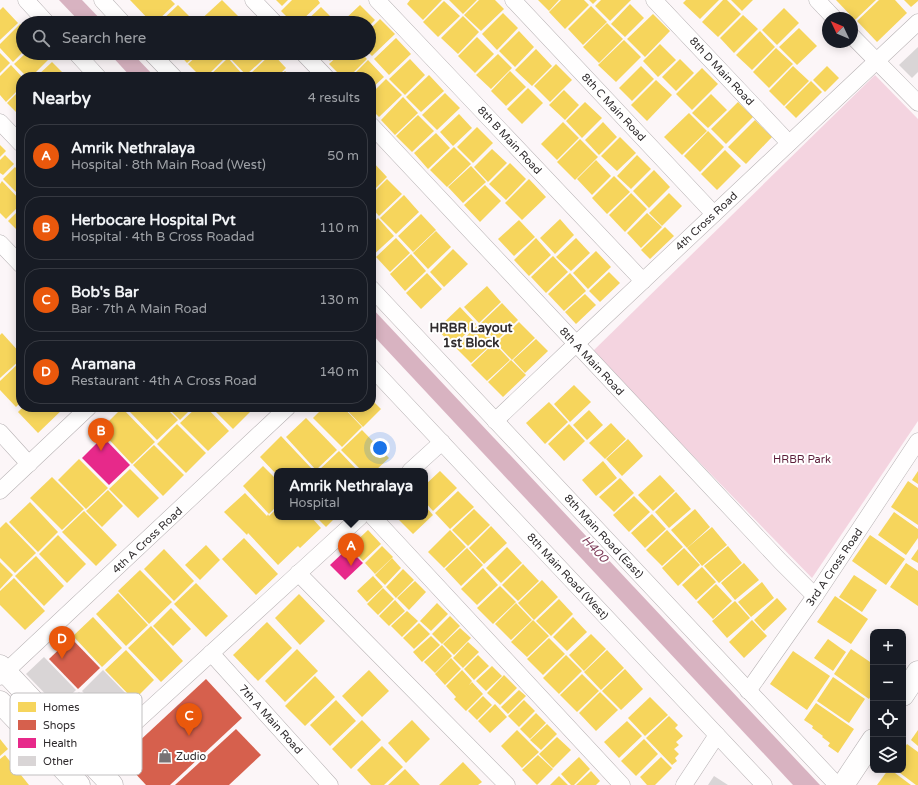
<!DOCTYPE html>
<html lang="en">
<head>
<meta charset="utf-8">
<style>
  body { margin:0; font-family:"Varela Round",sans-serif; background:#20242c; color:#f1f3f6 }
  .controls { position:absolute; right:12px; bottom:12px; display:grid; overflow:hidden; border-radius:8px; box-shadow:0 2px 10px #0003 }
  .controls button { width:36px; height:36px; display:grid; place-items:center; padding:0; border:0; border-bottom:1px solid #363941; background:#171b24; color:#f1f3f6; font:20px sans-serif }
  .compass { position:absolute; left:822px; top:12px; width:36px; height:36px; border-radius:50%; background:#171b24; box-shadow:0 2px 10px #0003; rotate:314deg }
  .you { position:absolute; left:380px; top:448px; width:14px; height:14px; margin:-10px; border:3px solid #fff; border-radius:50%; background:#1a73e8; box-shadow:0 0 0 6px #1a73e833 }
  .badge { display:grid; place-items:center; width:26px; height:26px; border-radius:50%; background:#ea580c; color:#fff; font-size:13px; font-weight:700 }
  .pin { position:absolute; translate:-50% -33px; filter:drop-shadow(0 1px 2px #0008) }
  .pin::after { content:''; position:absolute; top:21px; width:14px; height:12px; background:inherit; clip-path:polygon(0 0,100% 0,50% 100%) }
  .popup { position:absolute; left:274px; top:468px; width:154px; height:52px; box-sizing:border-box; display:grid; place-content:center; border-radius:8px; background:#171b24; filter:drop-shadow(0 1px 3px #0005); font-size:13px; white-space:nowrap; color:#9ea1a6 }
  .popup b { font-size:15px; color:#f1f3f6 }
  .popup::after { content:''; position:absolute; left:50%; top:100%; margin-left:-8px; border:8px solid transparent; border-top-color:#171b24 }
  .list { margin:0; padding:0; list-style:none }
  h2 { display:flex; justify-content:space-between; align-items:center; height:52px; margin:0; padding:0 16px; font-size:17px }
  h2 small { font-size:13px; font-weight:400; color:#9ea1a6 }
  .list li { display:grid; grid-template-columns:26px 1fr auto; gap:12px; align-items:center; box-sizing:border-box; height:64px; margin:0 8px 8px; padding:0 8px; border:1px solid #363941; border-radius:16px }
  .list b { display:block; font-size:15px; white-space:nowrap }
  .list p { margin:0; font-size:13px; white-space:nowrap; color:#9ea1a6 }
  .list em { font-size:13px; font-style:normal; color:#9ea1a6 }
  .icon { flex:none; width:22px; height:22px; fill:none; stroke:currentColor; stroke-width:2; stroke-linecap:round; stroke-linejoin:round }
  .map { position:relative; flex:none; width:918px; height:785px; overflow:hidden }
  .search { position:absolute; background:#171b24; box-shadow:0 2px 10px #0003; left:16px; top:16px; width:360px; height:44px; display:flex; align-items:center; gap:10px; box-sizing:border-box; padding:0 14px; border-radius:22px; color:#9ea1a6; font-size:15px }
  .panel { position:absolute; background:#171b24; box-shadow:0 2px 10px #0003; left:16px; top:72px; width:360px; height:340px; border-radius:16px }
  .map>svg:first-child { display:block }
  .green { fill:#f4d4e0 }
  .water { fill:#d8b3c1 }
  .homes { fill:#f6d55c }
  .shops { fill:#d6604d }
  .health { fill:#e7298a }
  .building { fill:#d9d5d6 }
  .lines { fill:none; stroke-linecap:round; stroke-linejoin:round }
  .street-casing { stroke:#b6b1b3; stroke-width:17 }
  .secondary-casing { stroke:#b6b1b3; stroke-width:23 }
  .street { stroke:#fffefe; stroke-width:16 }
  .secondary { stroke:#fffefe; stroke-width:22 }
  .labels { text-anchor:middle; stroke-width:4; stroke-linejoin:round; paint-order:stroke }
  .street-label { font-size:11px; fill:#2f2b2d; stroke:#fff }
  .park-label { font-size:11px; fill:#5b1d39; stroke:#fff }
  .poi-label { font-size:11px; fill:#2f2b2d; stroke:#fff; text-anchor:start }
  .water-label { font-size:12px; font-style:italic; fill:#7e3d59; stroke:#fff }
  .quarter-label { font-size:13px; font-weight:bold; fill:#2f2b2d; stroke:#fff }
  .key { fill:#fff; stroke:#c1bfc0; stroke-width:1 }
  .key-label { font-size:11px; fill:#2f2b2d }
</style>
</head>
<body>
<div class="map">
<svg width="918" height="785" viewBox="0 0 918 785">
  <rect width="100%" height="100%" fill="#fcf6f8"/>
  <!-- green -->
  <polygon class="green" points="875,75 918,119 918,421 812,578 592,352"/>
  <!-- water -->
  <g class="water">
    <polygon points="59,0 82,0 104,23 81,23"/>
    <polygon points="109,53 132,53 155,77 131,77"/>
    <polygon points="371,307 820,785 793,785 371,333"/>
  </g>
  <!-- homes -->
  <g class="homes">
    <polygon points="130,0 171,0 175,4 155,23 152,23"/>
    <polygon points="222,0 238,16 231,23 197,23"/>
    <polygon points="276,0 288,0 282,6"/>
    <polygon points="292,0 318,0 320,3 299,23 293,23 281,11"/>
    <polygon points="410,0 442,0 423,20 407,4"/>
    <polygon points="449,0 477,0 463,14"/>
    <polygon points="479,0 495,0 504,9 481,31 464,15"/>
    <polygon points="538,0 559,0 549,11"/>
    <polygon points="561,0 584,0 589,5 565,29 549,12"/>
    <polygon points="589,0 597,0 593,4"/>
    <polygon points="601,0 631,0 610,21 595,6"/>
    <polygon points="686,0 719,0 700,19 683,3"/>
    <polygon points="723,0 727,0 741,14 718,37 702,22"/>
    <polygon points="731,0 753,0 742,11"/>
    <polygon points="836,0 876,0 855,20"/>
    <polygon points="879,0 895,0 907,13 877,42 857,21"/>
    <polygon points="904,0 918,0 918,1 911,7"/>
    <polygon points="444,1 460,16 438,37 423,22"/>
    <polygon points="630,4 644,18 625,37 611,24"/>
    <polygon points="178,5 194,21 192,23 159,23"/>
    <polygon points="360,5 375,20 369,26 369,23 341,23"/>
    <polygon points="591,6 607,22 583,45 568,29"/>
    <polygon points="3,7 18,23 0,40 0,10"/>
    <polygon points="321,7 336,22 335,23 304,23"/>
    <polygon points="784,8 799,23 777,45 762,30"/>
    <polygon points="503,13 518,28 497,50 482,34"/>
    <polygon points="653,14 670,31 645,57 627,39"/>
    <polygon points="743,15 758,29 734,53 720,38"/>
    <polygon points="463,16 479,32 458,54 441,38"/>
    <polygon points="238,18 243,23 232,23"/>
    <polygon points="380,19 395,34 372,56 369,53 369,30"/>
    <polygon points="607,23 623,39 599,63 583,47"/>
    <polygon points="20,24 23,27 23,52 13,62 0,48 0,44"/>
    <polygon points="799,28 817,46 797,65 779,47"/>
    <polygon points="519,31 534,47 515,67 499,51"/>
    <polygon points="760,31 775,47 752,70 736,55"/>
    <polygon points="477,37 494,54 475,73 458,56"/>
    <polygon points="396,38 411,54 389,75 374,59"/>
    <polygon points="624,40 641,57 616,82 598,65"/>
    <polygon points="660,44 676,60 658,77 643,61"/>
    <polygon points="776,48 793,64 769,88 753,72"/>
    <polygon points="536,49 552,66 532,86 515,70"/>
    <polygon points="0,53 10,63 0,73"/>
    <polygon points="26,53 48,53 51,57 31,77 27,77 14,64"/>
    <polygon points="178,53 198,53 187,63"/>
    <polygon points="200,53 224,53 227,56 206,77 201,77 188,64"/>
    <polygon points="235,53 270,53 246,75 230,58"/>
    <polygon points="272,53 286,68 277,77 249,77 248,76"/>
    <polygon points="322,53 338,53 330,61"/>
    <polygon points="341,53 361,53 367,59 349,77 342,77 329,64"/>
    <polygon points="498,54 512,68 491,89 476,75"/>
    <polygon points="228,58 244,76 242,77 208,77"/>
    <polygon points="410,59 425,75 405,95 389,79"/>
    <polygon points="680,59 694,73 676,91 662,77"/>
    <polygon points="368,60 384,77 371,89 371,77 351,77"/>
    <polygon points="52,62 65,75 64,77 36,77"/>
    <polygon points="556,64 572,80 550,102 534,86"/>
    <polygon points="11,65 22,77 21,77 21,87 6,102 0,95 0,76"/>
    <polygon points="641,66 654,79 632,101 619,88"/>
    <polygon points="793,66 809,81 784,106 769,91"/>
    <polygon points="827,66 839,78 825,92 813,80"/>
    <polygon points="702,68 718,84 692,110 676,94"/>
    <polygon points="285,71 291,77 279,77"/>
    <polygon points="510,71 526,87 506,106 491,91"/>
    <polygon points="429,75 444,91 421,112 406,97"/>
    <polygon points="386,79 402,95 379,117 371,109 371,94"/>
    <polygon points="656,80 672,95 647,121 631,105"/>
    <polygon points="811,81 822,92 796,118 785,107"/>
    <polygon points="528,88 543,103 522,124 507,109"/>
    <polygon points="21,89 21,117 7,103"/>
    <polygon points="564,90 579,105 565,120 549,105"/>
    <polygon points="445,93 460,108 437,130 422,115"/>
    <polygon points="711,94 727,110 708,128 692,113"/>
    <polygon points="403,97 418,113 395,135 381,120"/>
    <polygon points="585,102 602,118 582,138 566,121"/>
    <polygon points="738,102 753,117 726,144 711,129"/>
    <polygon points="689,113 707,131 682,155 664,137"/>
    <polygon points="459,114 472,128 453,146 440,132"/>
    <polygon points="418,115 434,131 412,152 396,136"/>
    <polygon points="755,120 772,137 746,164 728,147"/>
    <polygon points="563,122 579,138 557,160 541,144"/>
    <polygon points="603,122 617,137 599,155 585,140"/>
    <polygon points="477,127 493,143 473,163 457,147"/>
    <polygon points="708,131 724,147 700,172 684,156"/>
    <polygon points="436,133 450,148 428,169 414,153"/>
    <polygon points="620,137 636,153 617,171 601,156"/>
    <polygon points="580,139 598,157 575,180 557,162"/>
    <polygon points="0,145 6,151 0,157"/>
    <polygon points="454,147 471,164 447,187 430,170"/>
    <polygon points="492,149 507,163 488,182 474,167"/>
    <polygon points="725,150 741,166 717,190 701,174"/>
    <polygon points="5,155 14,164 3,175 0,173 0,160"/>
    <polygon points="637,155 651,169 631,189 617,176"/>
    <polygon points="371,160 387,177 371,193"/>
    <polygon points="596,160 611,176 592,195 577,179"/>
    <polygon points="510,163 526,179 506,200 489,184"/>
    <polygon points="471,166 486,182 463,203 448,187"/>
    <polygon points="15,167 21,173 21,197 3,179"/>
    <polygon points="654,170 670,187 649,208 633,191"/>
    <polygon points="614,176 630,192 607,214 592,198"/>
    <polygon points="387,179 402,194 379,216 371,207 371,195"/>
    <polygon points="529,179 546,197 522,220 505,203"/>
    <polygon points="2,181 21,201 21,204 6,219 0,213 0,184"/>
    <polygon points="485,185 501,201 480,222 464,205"/>
    <polygon points="631,193 647,209 625,232 609,215"/>
    <polygon points="669,193 682,206 662,226 649,213"/>
    <polygon points="404,195 419,212 396,234 380,218"/>
    <polygon points="21,208 21,234 8,221"/>
    <polygon points="647,213 662,227 641,248 627,233"/>
    <polygon points="421,214 436,230 413,252 398,236"/>
    <polygon points="378,218 394,236 371,257 371,225"/>
    <polygon points="560,219 574,235 555,254 540,238"/>
    <polygon points="519,220 535,237 514,256 498,239"/>
    <polygon points="665,227 674,236 650,259 641,250"/>
    <polygon points="436,231 451,247 428,269 413,253"/>
    <polygon points="396,238 410,253 390,272 376,257"/>
    <polygon points="536,238 551,255 529,276 514,260"/>
    <polygon points="576,238 590,253 571,271 556,257"/>
    <polygon points="453,249 468,264 444,287 430,272"/>
    <polygon points="596,251 611,267 588,289 573,273"/>
    <polygon points="411,254 426,271 405,291 390,274"/>
    <polygon points="553,256 568,272 546,293 531,277"/>
    <polygon points="609,272 620,283 600,302 589,291"/>
    <polygon points="427,273 442,289 421,309 406,293"/>
    <polygon points="570,273 586,291 564,311 548,294"/>
    <polygon points="487,286 501,302 479,323 464,307"/>
    <polygon points="585,294 596,305 576,324 565,312"/>
    <polygon points="502,303 518,320 496,341 480,324"/>
    <polygon points="460,307 476,324 453,346 437,329"/>
    <polygon points="519,322 535,338 512,360 496,343"/>
    <polygon points="478,325 494,342 471,363 455,347"/>
    <polygon points="2,333 21,354 21,359 0,378 0,335"/>
    <polygon points="536,339 548,351 525,373 513,360"/>
    <polygon points="494,343 510,360 487,381 471,365"/>
    <polygon points="511,360 526,375 503,397 488,382"/>
    <polygon points="21,361 21,402 16,407 0,390 0,381"/>
    <polygon points="574,385 591,402 570,422 554,404"/>
    <polygon points="371,399 381,409 363,427 344,407 371,407"/>
    <polygon points="549,402 568,422 545,444 526,423"/>
    <polygon points="23,407 65,407 38,433 18,412"/>
    <polygon points="135,407 165,407 178,420 157,440 130,412"/>
    <polygon points="167,407 193,407 180,420"/>
    <polygon points="197,407 206,407 229,431 208,451 180,423"/>
    <polygon points="211,407 252,407 253,409 233,429"/>
    <polygon points="324,407 343,407 362,427 342,447 313,418"/>
    <polygon points="122,408 155,442 132,464 100,430"/>
    <polygon points="589,410 603,425 587,440 573,425"/>
    <polygon points="306,418 337,450 316,470 286,437"/>
    <polygon points="611,423 626,439 605,459 589,443"/>
    <polygon points="177,424 206,453 186,473 157,444"/>
    <polygon points="569,424 585,441 564,461 548,444"/>
    <polygon points="362,430 389,458 375,471 362,471 341,450"/>
    <polygon points="281,436 313,470 312,471 277,471 277,475 260,457"/>
    <polygon points="628,439 643,456 622,476 606,459"/>
    <polygon points="154,445 184,475 163,496 133,465"/>
    <polygon points="339,451 358,471 318,471"/>
    <polygon points="79,459 108,488 86,509 58,480"/>
    <polygon points="603,461 617,478 596,496 582,480"/>
    <polygon points="263,466 277,480 277,506 269,514 243,486"/>
    <polygon points="130,469 159,498 138,518 109,489"/>
    <polygon points="440,471 457,488 433,511 425,502 425,485"/>
    <polygon points="918,471 918,484 912,480"/>
    <polygon points="660,475 675,491 653,511 638,495"/>
    <polygon points="52,477 84,509 62,530 30,498"/>
    <polygon points="620,478 634,493 614,512 599,497"/>
    <polygon points="908,481 918,488 918,525 891,507"/>
    <polygon points="108,490 123,506 102,527 86,511"/>
    <polygon points="458,491 474,507 450,529 435,513"/>
    <polygon points="676,492 691,509 669,528 655,512"/>
    <polygon points="245,493 267,516 268,514 269,516 277,508 277,517 311,517 321,528 300,548 298,546 278,565 248,533 247,535 224,512"/>
    <polygon points="634,496 650,512 629,532 613,515"/>
    <polygon points="30,502 58,532 38,552 9,522"/>
    <polygon points="425,506 433,515 413,534 396,517 425,517"/>
    <polygon points="474,509 490,525 468,546 452,530"/>
    <polygon points="695,509 710,527 687,548 671,530"/>
    <polygon points="84,511 117,545 96,566 62,532"/>
    <polygon points="894,512 918,529 918,538 906,555 878,535"/>
    <polygon points="652,514 666,529 645,548 631,533"/>
    <polygon points="316,517 336,517 326,527"/>
    <polygon points="6,522 36,553 15,573 0,558 0,528"/>
    <polygon points="491,526 507,543 484,564 469,548"/>
    <polygon points="712,527 727,545 702,566 687,548"/>
    <polygon points="368,530 381,544 363,561 350,547"/>
    <polygon points="450,530 466,547 444,568 428,552"/>
    <polygon points="667,530 683,547 662,566 646,550"/>
    <polygon points="58,535 86,564 67,583 39,554"/>
    <polygon points="870,535 905,559 886,585 852,561"/>
    <polygon points="244,538 278,574 256,595 222,559"/>
    <polygon points="206,545 220,560 200,580 185,565"/>
    <polygon points="382,546 393,557 375,574 365,563"/>
    <polygon points="728,546 742,563 719,583 704,566"/>
    <polygon points="507,547 522,563 501,583 486,568"/>
    <polygon points="467,548 483,565 461,586 445,569"/>
    <polygon points="684,548 700,565 678,586 662,568"/>
    <polygon points="164,549 194,581 174,601 144,569"/>
    <polygon points="918,549 918,563 911,559"/>
    <polygon points="36,556 64,586 44,606 15,576"/>
    <polygon points="392,558 401,568 385,585 375,575"/>
    <polygon points="0,562 13,575 0,589"/>
    <polygon points="744,563 759,580 735,600 721,583"/>
    <polygon points="906,563 918,571 918,606 890,587"/>
    <polygon points="523,564 539,581 518,601 502,585"/>
    <polygon points="702,567 716,582 696,600 682,585"/>
    <polygon points="483,568 498,585 477,605 461,589"/>
    <polygon points="403,569 414,580 396,598 386,587"/>
    <polygon points="140,570 172,602 149,624 118,591"/>
    <polygon points="854,575 877,590 862,612 839,597"/>
    <polygon points="373,576 383,587 367,602 357,591"/>
    <polygon points="14,578 45,611 25,630 0,605 0,591"/>
    <polygon points="542,580 558,597 534,620 518,603"/>
    <polygon points="415,581 426,592 409,610 397,598"/>
    <polygon points="762,582 774,598 751,617 738,602"/>
    <polygon points="196,583 228,616 206,637 174,604"/>
    <polygon points="716,584 732,601 713,619 697,602"/>
    <polygon points="500,586 516,602 493,624 477,608"/>
    <polygon points="383,588 394,599 378,615 367,604"/>
    <polygon points="118,593 148,625 126,646 96,614"/>
    <polygon points="299,594 325,621 300,645 275,618"/>
    <polygon points="835,596 868,619 851,644 817,622"/>
    <polygon points="777,598 787,609 764,631 754,620"/>
    <polygon points="559,599 573,614 551,636 536,621"/>
    <polygon points="395,600 405,611 389,626 379,616"/>
    <polygon points="735,601 750,618 727,638 712,621"/>
    <polygon points="437,603 448,614 431,631 420,621"/>
    <polygon points="516,603 532,620 511,640 495,624"/>
    <polygon points="171,608 191,629 173,646 153,626"/>
    <polygon points="407,611 418,621 402,637 391,626"/>
    <polygon points="450,616 460,626 442,644 432,634"/>
    <polygon points="93,617 122,648 102,667 73,636"/>
    <polygon points="573,617 587,632 567,651 553,637"/>
    <polygon points="533,620 549,636 527,657 511,642"/>
    <polygon points="752,620 767,636 744,658 729,642"/>
    <polygon points="267,622 292,648 258,681 233,655"/>
    <polygon points="419,623 430,634 414,649 403,638"/>
    <polygon points="151,626 183,661 161,682 128,648"/>
    <polygon points="460,628 471,638 454,655 443,644"/>
    <polygon points="591,634 606,649 584,671 569,655"/>
    <polygon points="431,636 440,645 422,662 413,652"/>
    <polygon points="549,638 565,654 543,675 527,659"/>
    <polygon points="828,639 846,652 833,671 814,658"/>
    <polygon points="468,642 479,652 463,668 453,658"/>
    <polygon points="442,645 452,656 435,673 424,662"/>
    <polygon points="297,649 318,671 285,702 265,681"/>
    <polygon points="851,649 873,664 873,693 869,699 834,674"/>
    <polygon points="126,650 154,680 134,700 105,670"/>
    <polygon points="607,650 624,668 601,690 584,672"/>
    <polygon points="793,651 830,676 807,710 770,684"/>
    <polygon points="478,655 489,666 474,680 464,669"/>
    <polygon points="566,655 582,671 559,694 543,678"/>
    <polygon points="451,658 461,669 445,685 435,674"/>
    <polygon points="492,666 502,676 486,691 476,681"/>
    <polygon points="625,669 643,689 621,710 602,691"/>
    <polygon points="369,670 389,691 362,717 342,696"/>
    <polygon points="462,670 472,681 469,685 472,682 483,694 466,711 454,699 456,697 446,686"/>
    <polygon points="582,674 599,691 577,712 560,695"/>
    <polygon points="504,675 517,688 500,705 487,693"/>
    <polygon points="315,676 335,697 305,726 285,706"/>
    <polygon points="833,677 865,699 849,723 817,701"/>
    <polygon points="519,690 526,696 508,714 501,707"/>
    <polygon points="600,692 618,710 596,731 579,713"/>
    <polygon points="483,696 492,705 477,720 468,711"/>
    <polygon points="650,697 668,715 645,736 628,718"/>
    <polygon points="336,700 356,721 330,746 310,725"/>
    <polygon points="524,700 535,711 519,727 508,716"/>
    <polygon points="816,703 854,729 838,753 828,746 830,743 822,737 823,736 812,728 813,726 804,720"/>
    <polygon points="495,704 507,717 490,733 478,721"/>
    <polygon points="536,713 546,723 530,739 520,729"/>
    <polygon points="669,716 678,725 675,728 683,736 676,742 679,745 674,749 679,754 675,758 677,761 672,765 646,738"/>
    <polygon points="362,720 381,740 351,769 332,749"/>
    <polygon points="412,720 430,739 406,763 388,743"/>
    <polygon points="627,721 642,736 619,758 604,742"/>
    <polygon points="547,724 557,734 541,750 530,740"/>
    <polygon points="517,730 539,752 522,768 501,746"/>
    <polygon points="918,730 918,746 911,740"/>
    <polygon points="557,737 571,750 553,768 539,754"/>
    <polygon points="0,739 8,749 0,756"/>
    <polygon points="644,739 658,754 636,776 621,761"/>
    <polygon points="907,744 918,752 918,785 916,785 896,770 903,770 903,750"/>
    <polygon points="382,746 403,767 384,785 371,785 357,770"/>
    <polygon points="5,755 29,785 0,785 0,759"/>
    <polygon points="538,755 553,769 537,785 522,770"/>
    <polygon points="579,757 590,769 574,785 571,785 561,774"/>
    <polygon points="661,757 672,768 655,785 647,785 640,777"/>
    <polygon points="463,762 482,782 478,785 439,785"/>
    <polygon points="405,769 420,785 388,785"/>
    <polygon points="888,770 891,770 911,785 877,785"/>
    <polygon points="591,771 600,781 596,785 576,785"/>
    <polygon points="559,776 568,785 550,785"/>
  </g>
  <!-- shops -->
  <g class="shops">
    <polygon points="71,638 100,668 78,689 49,659"/>
    <polygon points="206,679 242,718 170,785 146,785 121,758"/>
    <polygon points="236,729 261,755 229,785 175,785"/>
  </g>
  <!-- health -->
  <g class="health">
    <polygon points="103,437 130,465 109,485 82,458"/>
    <polygon points="348,548 363,563 345,580 330,565"/>
  </g>
  <!-- building -->
  <g class="building">
    <polygon points="918,47 918,72 912,78 899,65"/>
    <polygon points="44,657 76,690 58,707 26,674"/>
    <polygon points="103,670 135,703 113,724 82,691"/>
    <polygon points="79,692 112,726 93,744 60,710"/>
    <polygon points="714,776 728,785 708,785"/>
  </g>
  <g class="lines">
    <!-- street casing -->
    <g class="street-casing">
      <g id="street">
        <polyline points="26,0 47,23"/>
        <polyline points="102,0 123,23"/>
        <polyline points="253,0 275,23"/>
        <polyline points="377,0 643,281"/>
        <polyline points="513,0 714,214"/>
        <polyline points="654,0 789,143"/>
        <polyline points="817,0 834,18"/>
        <polyline points="852,36 918,103"/>
        <polyline points="76,53 98,77"/>
        <polyline points="151,53 174,77"/>
        <polyline points="303,53 326,77"/>
        <polyline points="0,122 21,144"/>
        <polyline points="371,125 780,561 815,596"/>
        <polyline points="0,243 21,265"/>
        <polyline points="371,288 837,785"/>
        <polyline points="371,367 764,785"/>
        <polyline points="495,421 576,344 918,22"/>
        <polyline points="0,432 29,464"/>
        <polyline points="410,471 442,442"/>
        <polyline points="0,491 89,407"/>
        <polyline points="373,517 622,785"/>
        <polyline points="298,573 507,785"/>
        <polyline points="211,653 330,785"/>
        <polyline points="0,677 288,407"/>
        <polyline points="748,691 815,596 918,441"/>
        <polyline points="91,763 360,517"/>
        <polyline points="684,785 717,735"/>
      </g>
    </g>
    <!-- secondary casing -->
    <g class="secondary-casing">
      <g id="secondary">
        <polyline points="0,666 112,785"/>
        <polyline points="903,695 918,672"/>
        <polyline points="0,702 79,785"/>
        <polyline points="843,785 873,740"/>
      </g>
    </g>
    <!-- street -->
    <use href="#street" class="street"/>
    <!-- secondary -->
    <use href="#secondary" class="secondary"/>
  </g>
  <!-- icons -->
  <defs>
    <g id="shop-bare" transform="scale(1.08)"><path d="M-5-2.5h2.3a2.7 3.5 0 0 1 5.4 0H5L5.5 6h-11ZM-1.5-2.5h3a1.5 2.3 0 0 0-3 0Z" fill="#777274" stroke="#fff" stroke-width="2.5" paint-order="stroke"/></g>
  </defs>
  <g fill-rule="evenodd">
    <use href="#shop-bare" x="165" y="756"/>
  </g>
  <g class="labels">
    <!-- street labels -->
    <g class="street-label">
      <text transform="translate(722 71) rotate(47)" y="4">8th D Main Road</text>
      <text transform="translate(614 107) rotate(47)" y="4">8th C Main Road</text>
      <text transform="translate(510 140) rotate(47)" y="4">8th B Main Road</text>
      <text transform="translate(706 221) rotate(-43)" y="4">4th Cross Road</text>
      <text transform="translate(592 361) rotate(47)" y="4">8th A Main Road</text>
      <text transform="translate(604 536) rotate(47)" y="4">8th Main Road (East)</text>
      <text transform="translate(147 540) rotate(-43)" y="4">4th A Cross Road</text>
      <text transform="translate(834 567) rotate(-56)" y="4">3rd A Cross Road</text>
      <text transform="translate(568 576) rotate(47)" y="4">8th Main Road (West)</text>
      <text transform="translate(271 719) rotate(48)" y="4">7th A Main Road</text>
    </g>
    <!-- park labels -->
    <g class="park-label">
      <text x="802" y="463">HRBR Park</text>
    </g>
    <!-- poi labels -->
    <g class="poi-label">
      <text x="176" y="760">Zudio</text>
    </g>
    <!-- water labels -->
    <g class="water-label">
      <text transform="translate(595 549) rotate(47)" y="4">H400</text>
    </g>
    <!-- quarter labels -->
    <g class="quarter-label">
      <text x="471" y="332">HRBR Layout<tspan x="471" dy="15">1st Block</tspan></text>
    </g>
  </g>
  <!-- legend -->
  <rect x="10" y="693" width="132" height="82" rx="6" class="key"/>
  <rect x="18" y="702" width="18" height="10" fill="#f6d55c"/>
  <rect x="18" y="720" width="18" height="10" fill="#d6604d"/>
  <rect x="18" y="738" width="18" height="10" fill="#e7298a"/>
  <rect x="18" y="756" width="18" height="10" fill="#d9d5d6"/>
  <g class="key-label">
    <text x="43" y="711">Homes</text>
    <text x="43" y="729">Shops</text>
    <text x="43" y="747">Health</text>
    <text x="43" y="765">Other</text>
  </g>
</svg>
<div class="controls">
<button>+</button>
<button>−</button>
<button><svg class="icon" aria-label="locate" viewBox="0 0 24 24"><circle cx="12" cy="12" r="6"/><path d="M12 2v4M12 18v4M2 12h4M18 12h4"/></svg></button>
<button><svg class="icon" aria-label="layers" viewBox="0 0 24 24"><path d="M12 4l9 5-9 5-9-5zM3 14l9 5 9-5"/></svg></button>
</div>
<svg class="compass" viewBox="-18 -18 36 36"><path d="M0-13l5 13h-10z" fill="#e53935"/><path d="M0 13l5-13h-10z" fill="#9ea1a6"/></svg>
<div class="you"></div>
<div class="pin badge" style="left:351px;top:566px">A</div>
<div class="popup"><b>Amrik Nethralaya</b>Hospital</div>
<div class="pin badge" style="left:101px;top:451px">B</div>
<div class="pin badge" style="left:189px;top:736px">C</div>
<div class="pin badge" style="left:62px;top:659px">D</div>
<div class="search"><svg class="icon" aria-label="search" viewBox="0 0 24 24"><circle cx="10" cy="10" r="6"/><path d="M15 15l6 6"/></svg>Search here</div>
<section class="panel">
<h2>Nearby<small>4 results</small></h2>
<ul class="list">
<li><span class="badge">A</span><div><b>Amrik Nethralaya</b><p>Hospital · 8th Main Road (West)</p></div><em>50 m</em></li>
<li><span class="badge">B</span><div><b>Herbocare Hospital Pvt</b><p>Hospital · 4th B Cross Roadad</p></div><em>110 m</em></li>
<li><span class="badge">C</span><div><b>Bob's Bar</b><p>Bar · 7th A Main Road</p></div><em>130 m</em></li>
<li><span class="badge">D</span><div><b>Aramana</b><p>Restaurant · 4th A Cross Road</p></div><em>140 m</em></li>
</ul>
</section>
</div>
</body>
</html>
